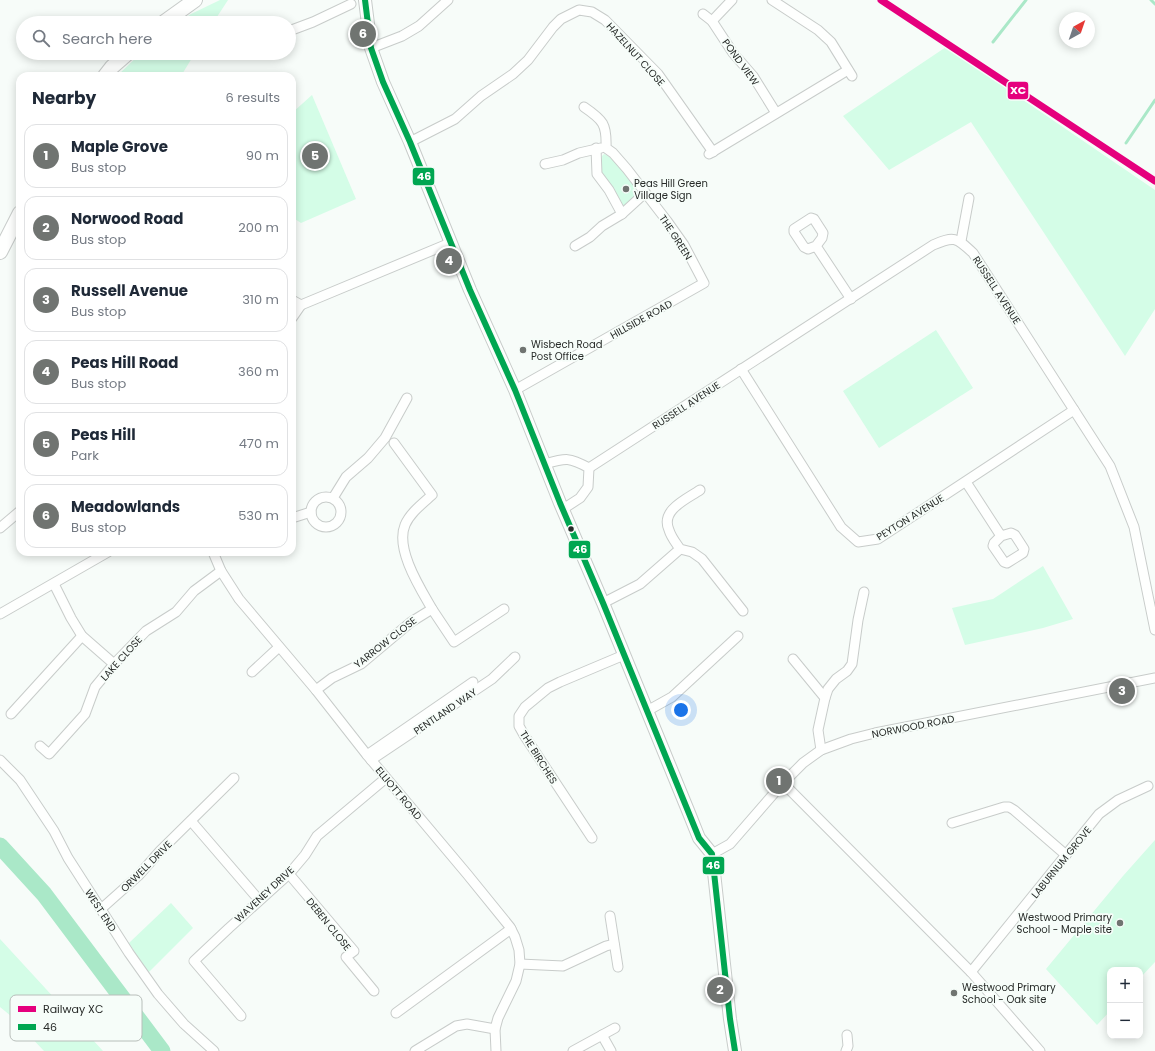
<!DOCTYPE html>
<html lang="en">
<head>
<meta charset="utf-8">
<style>
  body { margin:0; font-family:Poppins,sans-serif; background:#f2f2f3; color:#1f2937 }
  .controls { position:absolute; right:12px; bottom:12px; display:grid; overflow:hidden; border-radius:8px; box-shadow:0 2px 10px #0003 }
  .controls button { width:36px; height:36px; display:grid; place-items:center; padding:0; border:0; border-bottom:1px solid #e0e1e3; background:#fff; color:#1f2937; font:20px sans-serif }
  .compass { position:absolute; left:1059px; top:12px; width:36px; height:36px; border-radius:50%; background:#fff; box-shadow:0 2px 10px #0003; rotate:40deg }
  .you { position:absolute; left:681px; top:710px; width:14px; height:14px; margin:-10px; border:3px solid #fff; border-radius:50%; background:#1a73e8; box-shadow:0 0 0 6px #1a73e833 }
  .badge { display:grid; place-items:center; width:26px; height:26px; border-radius:50%; background:#707471; color:#fff; font-size:13px; font-weight:700 }
  .pin { position:absolute; translate:-50% -50%; border:2px solid #fff; box-shadow:0 1px 4px #0006 }
  .list { margin:0; padding:0; list-style:none }
  h2 { display:flex; justify-content:space-between; align-items:center; height:52px; margin:0; padding:0 16px; font-size:17px }
  h2 small { font-size:13px; font-weight:400; color:#747a83 }
  .list li { display:grid; grid-template-columns:26px 1fr auto; gap:12px; align-items:center; box-sizing:border-box; height:64px; margin:0 8px 8px; padding:0 8px; border:1px solid #e0e1e3; border-radius:12px }
  .list b { display:block; font-size:15px; white-space:nowrap }
  .list p { margin:0; font-size:13px; white-space:nowrap; color:#747a83 }
  .list em { font-size:13px; font-style:normal; color:#747a83 }
  .icon { flex:none; width:22px; height:22px; fill:none; stroke:currentColor; stroke-width:2; stroke-linecap:round; stroke-linejoin:round }
  .map { position:relative; flex:none; width:1155px; height:1051px; overflow:hidden }
  .search { position:absolute; background:#fff; box-shadow:0 2px 10px #0003; left:16px; top:16px; width:280px; height:44px; display:flex; align-items:center; gap:10px; box-sizing:border-box; padding:0 14px; border-radius:22px; color:#747a83; font-size:15px }
  .panel { position:absolute; background:#fff; box-shadow:0 2px 10px #0003; left:16px; top:72px; width:280px; height:484px; border-radius:12px }
  .map>svg:first-child { display:block }
  .green { fill:#d4fde7 }
  .lines { fill:none; stroke-linecap:round; stroke-linejoin:round }
  .stream { stroke:#aae8c8; stroke-width:3 }
  .river { stroke:#aae8c8; stroke-width:17 }
  .minor-casing { stroke:#c8ccca; stroke-width:11 }
  .major-casing { stroke:#c8ccca; stroke-width:14 }
  .highway-casing { stroke:#c8ccca; stroke-width:16 }
  .minor { stroke:#fefffe; stroke-width:9 }
  .major { stroke:#fefffe; stroke-width:12 }
  .highway { stroke:#fefffe; stroke-width:14 }
  .bus-1-casing { stroke:#f6fdf9; stroke-width:9 }
  .bus-1 { stroke:#00a651; stroke-width:6 }
  .rail-1-casing { stroke:#f6fdf9; stroke-width:10 }
  .rail-1 { stroke:#e5007d; stroke-width:7 }
  .poi-dot { fill:#707471; stroke:#f6fdf9; stroke-width:1.5 }
  .bus-dot { fill:#272a28; stroke:#f6fdf9; stroke-width:1.5 }
  .labels { text-anchor:middle; stroke-width:3.5; stroke-linejoin:round; paint-order:stroke }
  .street-label { font-size:10px; fill:#272a28; stroke:#f6fdf9 }
  .poi-label { font-size:10px; fill:#272a28; stroke:#f6fdf9; text-anchor:start }
  .key { fill:#f6fdf9; stroke:#b8beba; stroke-width:1 }
  .key-label { font-size:11px; fill:#272a28 }
  .line-badge { stroke:#f6fdf9; stroke-width:1.5 }
  .badge-label { font-size:11px; text-anchor:middle; font-weight:bold; fill:#fff }
</style>
</head>
<body>
<div class="map">
<svg width="1155" height="1051" viewBox="0 0 1155 1051">
  <rect width="100%" height="100%" fill="#f7fcf9"/>
  <!-- green -->
  <g class="green">
    <polygon points="220,0 228,0 213,23 179,23 191,14"/>
    <polygon points="946,47 1155,190 1155,309 1125,356 971,122 889,170 843,116"/>
    <polygon points="141,53 195,53 181,76 117,76"/>
    <polygon points="312,95 356,199 301,223 292,217 292,113"/>
    <path d="M604,154C615,158 640,183 636,195L623,207L601,172L600,162L602,156Z"/>
    <polygon points="936,330 973,388 879,448 843,391"/>
    <polygon points="1043,566 1073,619 1043,628 965,645 952,608 993,599"/>
    <polygon points="1155,840 1155,962 1140,978 1140,970 1110,970 1110,1011 1097,1025 1046,969 1123,876"/>
    <polygon points="171,903 193,928 148,973 129,943"/>
    <polygon points="0,939 103,1051 44,1051 11,1016 0,1007"/>
  </g>
  <g class="lines">
    <!-- stream -->
    <g class="stream">
      <polyline points="1151,0 1155,4"/>
      <polyline points="993,42 1026,0"/>
      <polyline points="1126,143 1155,100"/>
    </g>
    <!-- river -->
    <polyline class="river" points="0,846 44,894 162,1051"/>
    <!-- minor casing -->
    <g class="minor-casing">
      <g id="minor">
        <polyline points="772,0 818,30 831,42 852,76"/>
        <polyline points="703,14 712,21 733,53 753,76 776,113"/>
        <polyline points="712,21 732,0"/>
        <polyline points="289,31 313,22 351,4"/>
        <polyline points="371,48 402,36 419,26 448,0"/>
        <polyline points="410,142 455,119 481,96 513,74 528,60 553,27 561,19 579,10 592,12 605,20 658,74 713,152"/>
        <polyline points="596,148 597,174 609,190 622,214"/>
        <polyline points="709,154 848,70"/>
        <polyline points="545,164 563,160 579,153 601,148"/>
        <polyline points="961,241 969,198"/>
        <polyline points="575,246 590,237 602,226 622,214 645,193"/>
        <polyline points="816,246 808,249 804,247 794,232 794,229 811,218 814,219 823,233 822,238 816,246 851,299"/>
        <polyline points="292,300 301,305 450,243"/>
        <polyline points="292,318 301,305"/>
        <polyline points="741,369 841,527 858,542 878,539 1074,410"/>
        <path d="M515,390L704,283L684,245L667,221L627,169L613,153L606,148C607,124 603,120 584,107"/>
        <path d="M545,464C566,458 569,457 589,468L588,487L580,498L563,509"/>
        <path d="M589,468L933,245C954,236 956,237 973,253L1110,466L1134,527L1155,630"/>
        <polyline points="966,482 1001,536 1011,533 1015,535 1024,549 1023,553 1007,563 1004,562 993,546 994,543 1001,536"/>
        <path d="M700,490C687,499 660,510 669,530C671,537 676,543 680,549L692,552L702,559L743,611"/>
        <circle cx="326" cy="512" r="15"/>
        <polyline points="333,498 346,477 368,458 385,438 407,398"/>
        <polyline points="292,518 311,512"/>
        <polyline points="0,528 20,511"/>
        <polyline points="213,552 221,571 239,599 316,690 367,755 467,874 510,927 515,937 519,950 520,964 516,981 498,1018 495,1029 496,1051"/>
        <polyline points="54,584 71,618 82,636 114,664"/>
        <polyline points="603,603 640,584 680,549"/>
        <polyline points="432,609 454,642 504,609"/>
        <polyline points="0,614 108,552"/>
        <polyline points="793,659 825,698 818,730 821,750"/>
        <polyline points="252,672 279,647"/>
        <path d="M316,690L332,678L361,664L411,622L432,609C420,588 395,549 405,525C410,513 422,504 432,495L394,443"/>
        <polyline points="825,698 828,689 836,679 847,671 852,664 858,620 864,592"/>
        <polyline points="647,711 672,697 738,636"/>
        <polyline points="11,714 82,636"/>
        <polyline points="40,746 49,754 85,714 95,687 114,664 146,631 176,612 194,591 221,571"/>
        <polyline points="367,755 473,682"/>
        <polyline points="0,760 20,780 54,831 68,858 129,953 158,994 184,1024 214,1051"/>
        <polyline points="371,760 492,679 515,657"/>
        <polyline points="783,783 971,972 1040,1051"/>
        <polyline points="191,821 259,900"/>
        <polyline points="952,823 1004,807 1009,807 1014,810 1066,855"/>
        <polyline points="592,838 524,735 519,726 519,716 525,707 548,688 560,682 624,655"/>
        <polyline points="712,854 730,844 783,783 803,763 821,750 851,739 875,733 1155,678"/>
        <polyline points="289,874 354,951 346,957 374,991"/>
        <polyline points="101,909 138,876 160,851 234,778"/>
        <polyline points="610,916 618,967"/>
        <polyline points="520,964 563,966 606,946 614,944"/>
        <polyline points="971,972 1099,814 1118,800 1148,786"/>
        <polyline points="396,1013 511,929"/>
        <polyline points="241,1016 194,961 229,928 289,874 305,855 317,836 386,778"/>
        <polyline points="602,1035 611,1051"/>
        <polyline points="415,1051 456,1026 467,1024 495,1029"/>
        <polyline points="573,1051 615,1028"/>
        <polyline points="846,1051 848,1046 847,1035"/>
      </g>
    </g>
    <!-- major casing -->
    <g class="major-casing">
      <polyline id="major" points="365,0 371,48 383,82 410,142 470,290 515,390 560,503 603,603 689,813 699,838 712,854 730,1019 735,1051"/>
    </g>
    <!-- highway casing -->
    <g class="highway-casing">
      <g id="highway">
        <polyline points="163,23 195,0"/>
        <polyline points="105,76 112,67 128,53"/>
        <polyline points="0,252 20,213"/>
      </g>
    </g>
    <!-- minor -->
    <use href="#minor" class="minor"/>
    <!-- major -->
    <use href="#major" class="major"/>
    <!-- highway -->
    <use href="#highway" class="highway"/>
    <!-- bus-1 casing -->
    <g class="bus-1-casing">
      <polyline id="bus-1" points="365,0 371,48 383,82 410,142 470,290 515,390 560,503 603,603 699,838 712,854 730,1019 735,1051"/>
    </g>
    <!-- bus-1 -->
    <use href="#bus-1" class="bus-1"/>
    <!-- rail-1 casing -->
    <g class="rail-1-casing">
      <polyline id="rail-1" points="881,0 1155,181"/>
    </g>
    <!-- rail-1 -->
    <use href="#rail-1" class="rail-1"/>
  </g>
  <!-- markers -->
  <g class="poi-dot">
    <circle cx="626" cy="189" r="4"/>
    <circle cx="523" cy="350" r="4"/>
    <circle cx="1120" cy="923" r="4"/>
    <circle cx="954" cy="993" r="4"/>
  </g>
  <circle class="bus-dot" cx="571" cy="529" r="3.5"/>
  <g class="labels">
    <!-- street labels -->
    <g class="street-label">
      <text transform="translate(636 54) rotate(48)" y="4">HAZELNUT CLOSE</text>
      <text transform="translate(741 62) rotate(54)" y="4">POND VIEW</text>
      <text transform="translate(676 237) rotate(57)" y="4">THE GREEN</text>
      <text transform="translate(997 290) rotate(57)" y="4">RUSSELL AVENUE</text>
      <text transform="translate(641 319) rotate(-29)" y="4">HILLSIDE ROAD</text>
      <text transform="translate(686 405) rotate(-33)" y="4">RUSSELL AVENUE</text>
      <text transform="translate(910 517) rotate(-32)" y="4">PEYTON AVENUE</text>
      <text transform="translate(385 642) rotate(-38)" y="4">YARROW CLOSE</text>
      <text transform="translate(121 658) rotate(-48)" y="4">LAKE CLOSE</text>
      <text transform="translate(445 711) rotate(-34)" y="4">PENTLAND WAY</text>
      <text transform="translate(913 726) rotate(-11)" y="4">NORWOOD ROAD</text>
      <text transform="translate(539 757) rotate(58)" y="4">THE BIRCHES</text>
      <text transform="translate(399 793) rotate(50)" y="4">ELLIOTT ROAD</text>
      <text transform="translate(1061 862) rotate(-51)" y="4">LABURNUM GROVE</text>
      <text transform="translate(146 866) rotate(-45)" y="4">ORWELL DRIVE</text>
      <text transform="translate(264 894) rotate(-43)" y="4">WAVENEY DRIVE</text>
      <text transform="translate(101 910) rotate(57)" y="4">WEST END</text>
      <text transform="translate(329 924) rotate(51)" y="4">DEBEN CLOSE</text>
    </g>
    <!-- poi labels -->
    <g class="poi-label">
      <text x="634" y="187">Peas Hill Green<tspan x="634" dy="12">Village Sign</tspan></text>
      <text x="531" y="348">Wisbech Road<tspan x="531" dy="12">Post Office</tspan></text>
      <text x="1112" y="921" text-anchor="end">Westwood Primary<tspan x="1112" dy="12">School - Maple site</tspan></text>
      <text x="962" y="991">Westwood Primary<tspan x="962" dy="12">School - Oak site</tspan></text>
    </g>
  </g>
  <!-- legend -->
  <rect x="10" y="995" width="132" height="46" rx="6" class="key"/>
  <rect x="18" y="1006" width="18" height="6" fill="#e5007d"/>
  <rect x="18" y="1024" width="18" height="6" fill="#00a651"/>
  <g class="key-label">
    <text x="43" y="1013">Railway XC</text>
    <text x="43" y="1031">46</text>
  </g>
  <g class="line-badge">
    <rect x="1007" y="81" width="22" height="19" rx="4" fill="#e5007d"/>
    <rect x="412" y="167" width="23" height="19" rx="4" fill="#00a651"/>
    <rect x="568" y="540" width="23" height="19" rx="4" fill="#00a651"/>
    <rect x="702" y="856" width="23" height="19" rx="4" fill="#00a651"/>
  </g>
  <g class="badge-label">
    <text x="1018" y="94">XC</text>
    <text x="424" y="180">46</text>
    <text x="580" y="553">46</text>
    <text x="713" y="869">46</text>
  </g>
</svg>
<div class="controls">
<button>+</button>
<button>−</button>
</div>
<svg class="compass" viewBox="-18 -18 36 36"><path d="M0-13l5 13h-10z" fill="#e53935"/><path d="M0 13l5-13h-10z" fill="#747a83"/></svg>
<div class="you"></div>
<div class="pin badge" style="left:779px;top:781px">1</div>
<div class="pin badge" style="left:720px;top:990px">2</div>
<div class="pin badge" style="left:1122px;top:691px">3</div>
<div class="pin badge" style="left:449px;top:261px">4</div>
<div class="pin badge" style="left:315px;top:156px">5</div>
<div class="pin badge" style="left:363px;top:34px">6</div>
<div class="search"><svg class="icon" aria-label="search" viewBox="0 0 24 24"><circle cx="10" cy="10" r="6"/><path d="M15 15l6 6"/></svg>Search here</div>
<section class="panel">
<h2>Nearby<small>6 results</small></h2>
<ul class="list">
<li><span class="badge">1</span><div><b>Maple Grove</b><p>Bus stop</p></div><em>90 m</em></li>
<li><span class="badge">2</span><div><b>Norwood Road</b><p>Bus stop</p></div><em>200 m</em></li>
<li><span class="badge">3</span><div><b>Russell Avenue</b><p>Bus stop</p></div><em>310 m</em></li>
<li><span class="badge">4</span><div><b>Peas Hill Road</b><p>Bus stop</p></div><em>360 m</em></li>
<li><span class="badge">5</span><div><b>Peas Hill</b><p>Park</p></div><em>470 m</em></li>
<li><span class="badge">6</span><div><b>Meadowlands</b><p>Bus stop</p></div><em>530 m</em></li>
</ul>
</section>
</div>
</body>
</html>
